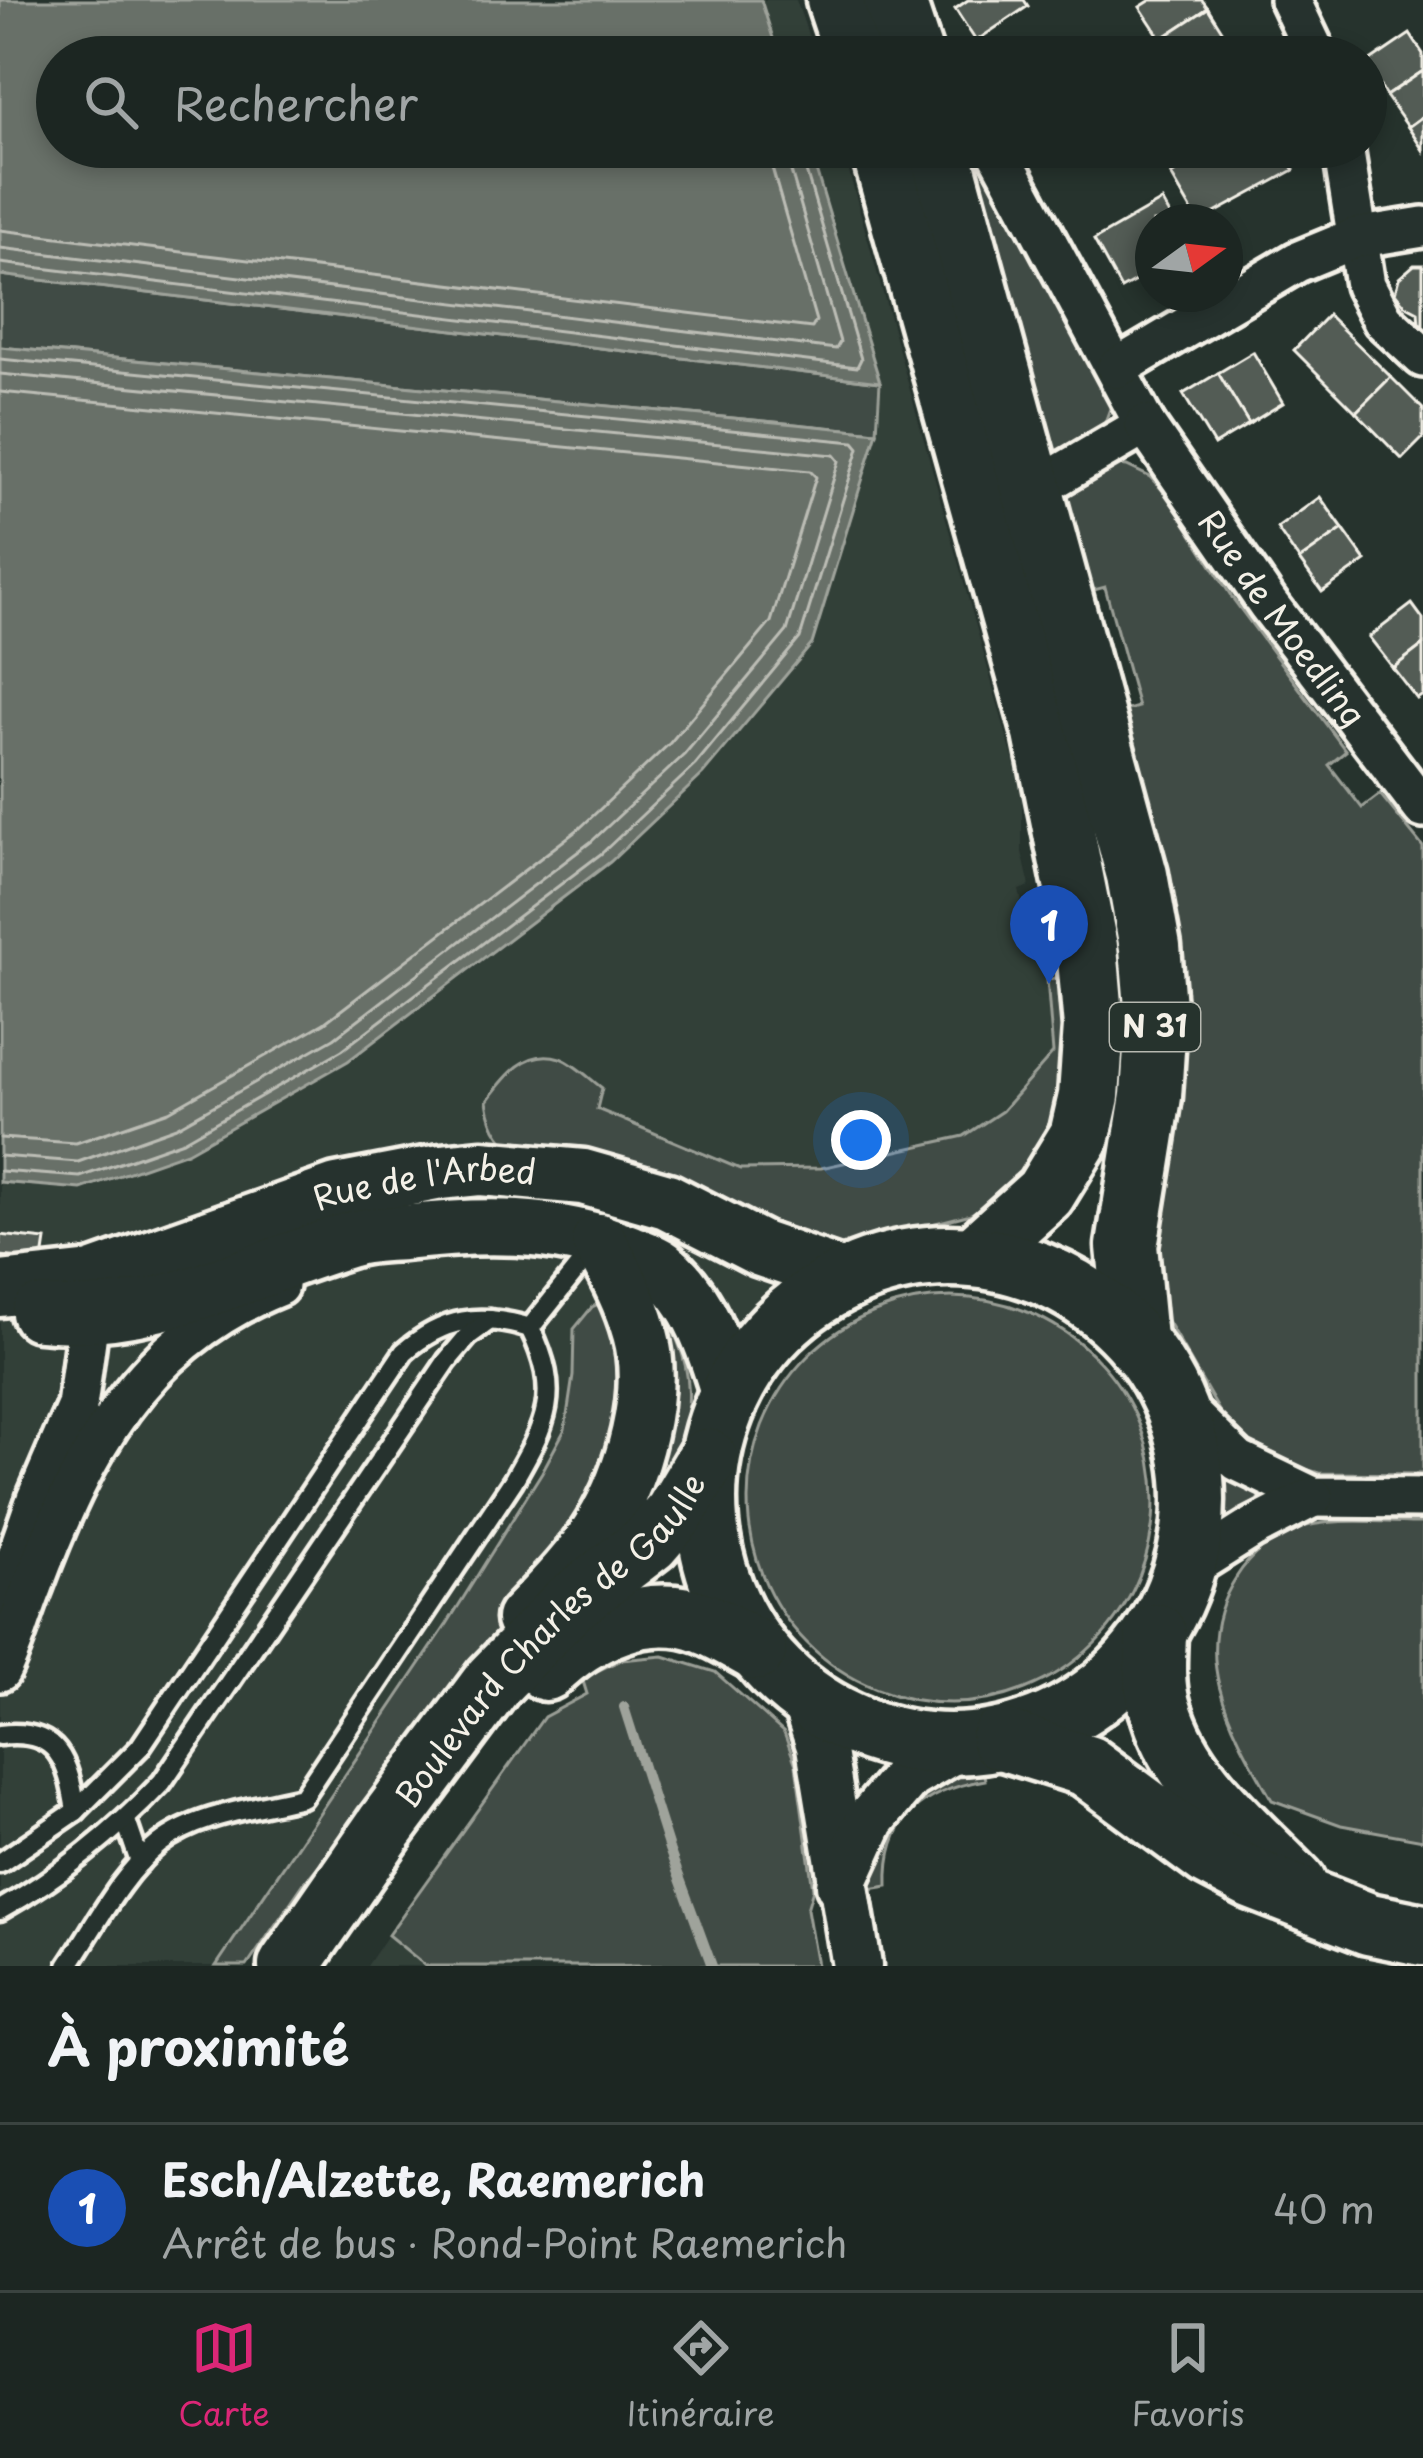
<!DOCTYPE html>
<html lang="fr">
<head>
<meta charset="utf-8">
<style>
  body { margin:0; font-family:"Playpen Sans",sans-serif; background:#29322f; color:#f1f3f6 }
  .compass { position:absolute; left:1135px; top:204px; width:108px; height:108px; border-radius:50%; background:#1c2622; box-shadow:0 6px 18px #0003; rotate:75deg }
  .you { position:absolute; left:861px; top:1140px; width:42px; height:42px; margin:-30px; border:9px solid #fff; border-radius:50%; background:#1a73e8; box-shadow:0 0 0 18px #1a73e833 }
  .badge { display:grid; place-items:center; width:78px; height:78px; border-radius:50%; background:#db2777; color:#fff; font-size:39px; font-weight:700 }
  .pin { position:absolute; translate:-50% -99px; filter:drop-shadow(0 3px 6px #0008) }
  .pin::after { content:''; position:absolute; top:63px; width:42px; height:36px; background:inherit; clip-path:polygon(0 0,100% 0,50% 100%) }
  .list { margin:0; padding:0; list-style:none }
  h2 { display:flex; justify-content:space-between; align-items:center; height:156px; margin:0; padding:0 48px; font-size:51px }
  h2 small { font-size:39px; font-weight:400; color:#a0a5a5 }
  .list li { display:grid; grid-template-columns:78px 1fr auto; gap:36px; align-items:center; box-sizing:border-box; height:168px; padding:0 48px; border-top:3px solid #3a4340 }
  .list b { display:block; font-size:45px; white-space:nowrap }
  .list p { margin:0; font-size:39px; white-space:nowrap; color:#a0a5a5 }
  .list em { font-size:39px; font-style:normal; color:#a0a5a5 }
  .icon { flex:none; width:66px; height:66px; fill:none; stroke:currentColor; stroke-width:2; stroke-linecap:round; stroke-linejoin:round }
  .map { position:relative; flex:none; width:1423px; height:1966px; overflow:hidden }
  .search { position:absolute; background:#1c2622; box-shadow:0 6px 18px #0003; left:36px; right:36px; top:36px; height:132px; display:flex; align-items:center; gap:30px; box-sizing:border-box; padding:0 42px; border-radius:66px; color:#a0a5a5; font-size:45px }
  .sheet { height:324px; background:#1c2622 }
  nav { display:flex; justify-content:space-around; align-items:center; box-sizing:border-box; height:168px; border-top:3px solid #3a4340; background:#1c2622; font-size:33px; color:#a0a5a5 }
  nav a { display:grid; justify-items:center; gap:6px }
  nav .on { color:#db2777 }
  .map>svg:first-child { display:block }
  .built { fill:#333f39 }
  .green { fill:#414b45; stroke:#9a9e96; stroke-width:3 }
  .water { fill:#676f68; stroke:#9fa39b; stroke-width:3 }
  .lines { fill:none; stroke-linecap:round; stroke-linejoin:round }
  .shore { stroke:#bcbdb5; stroke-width:3 }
  .stream { stroke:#9fa39b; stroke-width:10 }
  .building { fill:#525c55; stroke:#f4f1e8; stroke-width:3 }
  .service-casing { stroke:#f4f1e8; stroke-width:27 }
  .minor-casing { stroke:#f4f1e8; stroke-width:48 }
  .tertiary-casing { stroke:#f4f1e8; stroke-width:57 }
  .secondary-casing { stroke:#f4f1e8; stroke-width:63 }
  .primary-casing { stroke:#f4f1e8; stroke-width:69 }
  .service { stroke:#26332d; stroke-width:18 }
  .minor { stroke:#26332d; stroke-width:39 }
  .tertiary { stroke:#26332d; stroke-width:48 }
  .secondary { stroke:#26332d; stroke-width:54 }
  .primary { stroke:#26332d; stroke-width:60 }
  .labels { text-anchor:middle; stroke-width:12; stroke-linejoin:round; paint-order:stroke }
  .shield { fill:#26332d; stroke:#b6b8b0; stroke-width:3 }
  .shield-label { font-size:30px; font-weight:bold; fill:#f4f1e8 }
  .street-label { font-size:33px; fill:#f4f1e8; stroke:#26332d }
</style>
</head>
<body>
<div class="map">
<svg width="1423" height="1966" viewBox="0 0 1423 1966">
  <rect width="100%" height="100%" fill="#26332d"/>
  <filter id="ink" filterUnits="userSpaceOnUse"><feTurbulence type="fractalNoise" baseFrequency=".00833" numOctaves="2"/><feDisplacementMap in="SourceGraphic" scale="24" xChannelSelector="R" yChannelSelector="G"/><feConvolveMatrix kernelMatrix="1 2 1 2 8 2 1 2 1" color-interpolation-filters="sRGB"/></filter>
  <g filter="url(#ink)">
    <!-- built -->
    <g class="built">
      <polygon points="0,0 796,0 816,57 57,57 57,147 842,147 1022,791 1022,852 1030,886 1019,890 1031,943 1043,941 1053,1053 1002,1111 964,1136 821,1168 740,1169 596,1109 532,1059 784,1277 748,1309 716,1353 690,1402 686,1355 574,1329 573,1376 565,1430 542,1472 447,1624 216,1966 0,1966"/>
      <polygon points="388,1935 426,1966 367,1966"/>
    </g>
    <!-- green -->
    <g class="green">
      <polygon points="956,147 982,147 1112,403 1100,436 1103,463 1127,466 1150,477 1167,495 1233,599 1346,751 1329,765 1362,808 1380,794 1423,847 1423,1474 1319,1473 1268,1458 1244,1442 1221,1414 1150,1291 1113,714 1138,707 1105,587 1079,594 1059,522 1072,469 1041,454"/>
      <polygon points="0,275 880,382 877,432 0,347"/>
      <path d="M1065,977L1070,1051L1057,1117L1041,1150L1021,1174L999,1196L971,1214L834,1249L526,1161C503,1143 491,1132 487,1101C504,1078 526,1047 560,1058C574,1063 590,1079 602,1088L597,1109L740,1169L821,1168L964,1136L1002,1111L1053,1053L1047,979Z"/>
      <path d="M626,1292L647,1294C706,1359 692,1423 667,1501L425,1739L304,1883L247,1966H216L447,1624L542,1472L565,1429L573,1376L574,1329L592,1307Z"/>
      <circle cx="951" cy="1500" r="203"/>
      <polygon points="1223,1466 1280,1499 1223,1531"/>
      <path d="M1423,1523V1840L1341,1825L1272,1800C1232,1729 1186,1654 1237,1576C1249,1557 1271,1538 1293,1530C1332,1516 1383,1523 1423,1523Z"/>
      <polygon points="663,1656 715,1672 784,1733 796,1765 813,1889 807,1909 817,1966 426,1966 388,1935 544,1717 587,1694 582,1678 621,1660"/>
      <path d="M983,1770L985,1780C923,1791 885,1818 888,1886L863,1890C896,1821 900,1786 983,1770Z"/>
    </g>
    <!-- water -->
    <g class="water">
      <polygon points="0,0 761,0 779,57 57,57 57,147 809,147 880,382 0,275"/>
      <polygon points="0,347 877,432 812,644 703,774 610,862 348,1061 187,1152 81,1189 0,1182"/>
    </g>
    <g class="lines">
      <!-- shore -->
      <g class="shore">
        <polyline points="0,230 812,328 816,321 766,147"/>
        <polyline points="0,248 836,349 840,342 784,147"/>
        <polyline points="0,263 857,367 861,359 799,147"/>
        <polyline points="0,359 854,442 859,448 800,638 695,765 602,853 342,1050 183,1141 80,1177 0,1171"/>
        <polyline points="0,374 834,455 839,461 787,631 684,755 592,841 334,1038 176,1127 78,1162 0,1156"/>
        <polyline points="0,392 810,471 816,477 771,622 670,743 580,828 324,1023 169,1111 76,1143 0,1138"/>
      </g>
      <!-- stream -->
      <polyline class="stream" points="624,1707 669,1849 712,1966"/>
    </g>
    <!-- building -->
    <g class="building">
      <polygon points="968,0 1024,0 1028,6 976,41 955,9"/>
      <polygon points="1151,0 1202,0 1208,8 1161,39 1140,7"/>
      <polygon points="1208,8 1228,40 1202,57 1172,57 1161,39"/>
      <polygon points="1410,34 1423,54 1423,71 1386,96 1366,64"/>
      <polygon points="1423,71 1423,116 1408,127 1386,96"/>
      <polygon points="1423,116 1423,150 1408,127"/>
      <polygon points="1219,147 1281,147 1294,170 1198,222 1171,175"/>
      <polygon points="1162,201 1174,222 1153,222 1153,271 1121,289 1094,240"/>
      <polygon points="1414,265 1423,265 1423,324 1419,324 1418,312 1405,305 1395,293 1399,278"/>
      <polygon points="1328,315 1391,377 1356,412 1294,350"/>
      <polygon points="1253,352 1283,403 1249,424 1218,373"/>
      <polygon points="1218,373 1249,424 1214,445 1183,394"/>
      <polygon points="1391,377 1423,409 1423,438 1402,459 1356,412"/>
      <polygon points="1320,497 1343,529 1299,560 1277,528"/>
      <polygon points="1343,529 1366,561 1322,592 1299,560"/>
      <polygon points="1412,604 1423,619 1423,645 1393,668 1369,637"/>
      <polygon points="1423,645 1423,695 1417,699 1393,668"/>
      <polygon points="0,1235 46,1240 43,1260 0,1256"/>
    </g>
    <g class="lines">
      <!-- service casing -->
      <g class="service-casing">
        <g id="service">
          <path d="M0,1735C59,1728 68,1761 76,1811"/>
          <polyline points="126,1821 140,1862"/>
          <path d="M0,1863L76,1811L140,1747L404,1352C444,1317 480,1313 530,1328"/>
          <path d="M0,1910C62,1875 113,1834 162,1782L447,1361L468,1336L490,1320"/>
          <path d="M68,1966C95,1926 121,1874 159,1844C197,1814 256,1808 302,1797L513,1481C547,1422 562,1394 530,1328L593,1249"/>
        </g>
      </g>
      <!-- minor casing -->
      <g class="minor-casing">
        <g id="minor">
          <polyline points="1290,0 1317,57"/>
          <polyline points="996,147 1145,425 1032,491"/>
          <polyline points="1343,147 1365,285 1383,320 1423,357"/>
          <polyline points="1117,368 1297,262 1355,238 1423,227"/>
          <path id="s1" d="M1145,425L1268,604L1423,808"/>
          <polyline points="1173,1398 1238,1461 1313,1497 1423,1498"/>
          <polyline points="1186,1570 1251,1529 1313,1497"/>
          <polyline points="0,1605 37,1499 77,1406 89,1317 105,1295"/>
          <path d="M0,1671C14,1644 21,1614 33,1585C82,1454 140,1341 278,1286"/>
        </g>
      </g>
      <!-- tertiary casing -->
      <g class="tertiary-casing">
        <g id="tertiary">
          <polyline points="805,1698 821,1746 857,1966"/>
          <polyline points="841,1885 871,1819 908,1775 958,1746"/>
        </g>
      </g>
      <!-- secondary casing -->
      <g class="secondary-casing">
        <g id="secondary">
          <path id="s2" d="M0,1289L92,1279L337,1192L441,1172L481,1168L583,1177L667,1201L761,1249L846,1278"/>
          <path d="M39,1313C150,1325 245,1271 348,1240C365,1234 385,1234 403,1233C481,1224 554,1222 628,1252C639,1257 652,1260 661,1267C700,1299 715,1349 729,1395"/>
          <path d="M524,1619C551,1591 581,1561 601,1528C633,1475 657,1393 640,1333C631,1300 615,1271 599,1241"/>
        </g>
      </g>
      <!-- primary casing -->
      <g class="primary-casing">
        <g id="primary">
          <polyline points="837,0 856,57"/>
          <polyline points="894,0 913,57"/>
          <polyline points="881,147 1044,733 1087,947 1094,1027 1089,1096 1080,1136 1045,1193 975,1256"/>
          <polyline points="939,147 1137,875 1150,947 1156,1019 1151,1096 1127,1246 1136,1339"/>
          <circle cx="950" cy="1500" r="244"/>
          <path d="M1156,1634C1155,1658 1153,1685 1160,1708C1181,1781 1245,1831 1296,1884"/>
          <path d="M546,1670C586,1631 647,1601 704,1623C722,1630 739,1641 756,1650"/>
          <polyline points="1001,1739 1087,1766 1209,1856 1251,1878 1369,1924 1423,1935"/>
          <path id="s3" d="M289,1966L386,1826L494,1681L568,1605L650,1542L675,1513L707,1459"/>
        </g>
      </g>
      <!-- service -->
      <use href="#service" class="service"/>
      <!-- minor -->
      <use href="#minor" class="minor"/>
      <!-- tertiary -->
      <use href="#tertiary" class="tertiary"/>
      <!-- secondary -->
      <use href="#secondary" class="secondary"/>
      <!-- primary -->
      <use href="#primary" class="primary"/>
    </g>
  </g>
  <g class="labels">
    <!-- shield labels -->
    <rect class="shield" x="1110" y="1003" width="90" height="48" rx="9"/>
    <g class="shield-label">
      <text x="1155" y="1037">N 31</text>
    </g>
    <!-- street labels -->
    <g class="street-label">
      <text dy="12" stroke="none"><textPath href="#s1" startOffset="237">Rue de Moedling</textPath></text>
      <text dy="12" stroke="none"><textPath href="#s2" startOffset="441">Rue de l'Arbed</textPath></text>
      <text dy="12" stroke="none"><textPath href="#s3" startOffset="420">Boulevard Charles de Gaulle</textPath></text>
    </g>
  </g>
</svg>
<svg class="compass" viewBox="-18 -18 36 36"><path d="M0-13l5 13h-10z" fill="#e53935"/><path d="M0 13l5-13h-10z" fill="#a0a5a5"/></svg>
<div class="you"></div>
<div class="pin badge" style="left:1049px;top:984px;background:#1a4fb4">1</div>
<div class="search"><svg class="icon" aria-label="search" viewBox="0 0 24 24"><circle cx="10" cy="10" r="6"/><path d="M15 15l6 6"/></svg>Rechercher</div>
</div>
<section class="sheet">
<h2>À proximité<small></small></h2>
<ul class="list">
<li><span class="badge" style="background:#1a4fb4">1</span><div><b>Esch/Alzette, Raemerich</b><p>Arrêt de bus · Rond-Point Raemerich</p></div><em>40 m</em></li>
</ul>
</section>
<nav>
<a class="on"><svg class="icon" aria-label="map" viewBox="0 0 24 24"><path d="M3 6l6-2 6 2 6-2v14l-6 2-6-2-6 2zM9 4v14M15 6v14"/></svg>Carte</a>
<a><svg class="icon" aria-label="directions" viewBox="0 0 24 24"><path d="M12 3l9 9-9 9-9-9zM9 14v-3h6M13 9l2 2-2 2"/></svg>Itinéraire</a>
<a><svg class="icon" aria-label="saved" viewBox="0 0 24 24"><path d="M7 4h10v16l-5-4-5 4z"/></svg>Favoris</a>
</nav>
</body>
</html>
